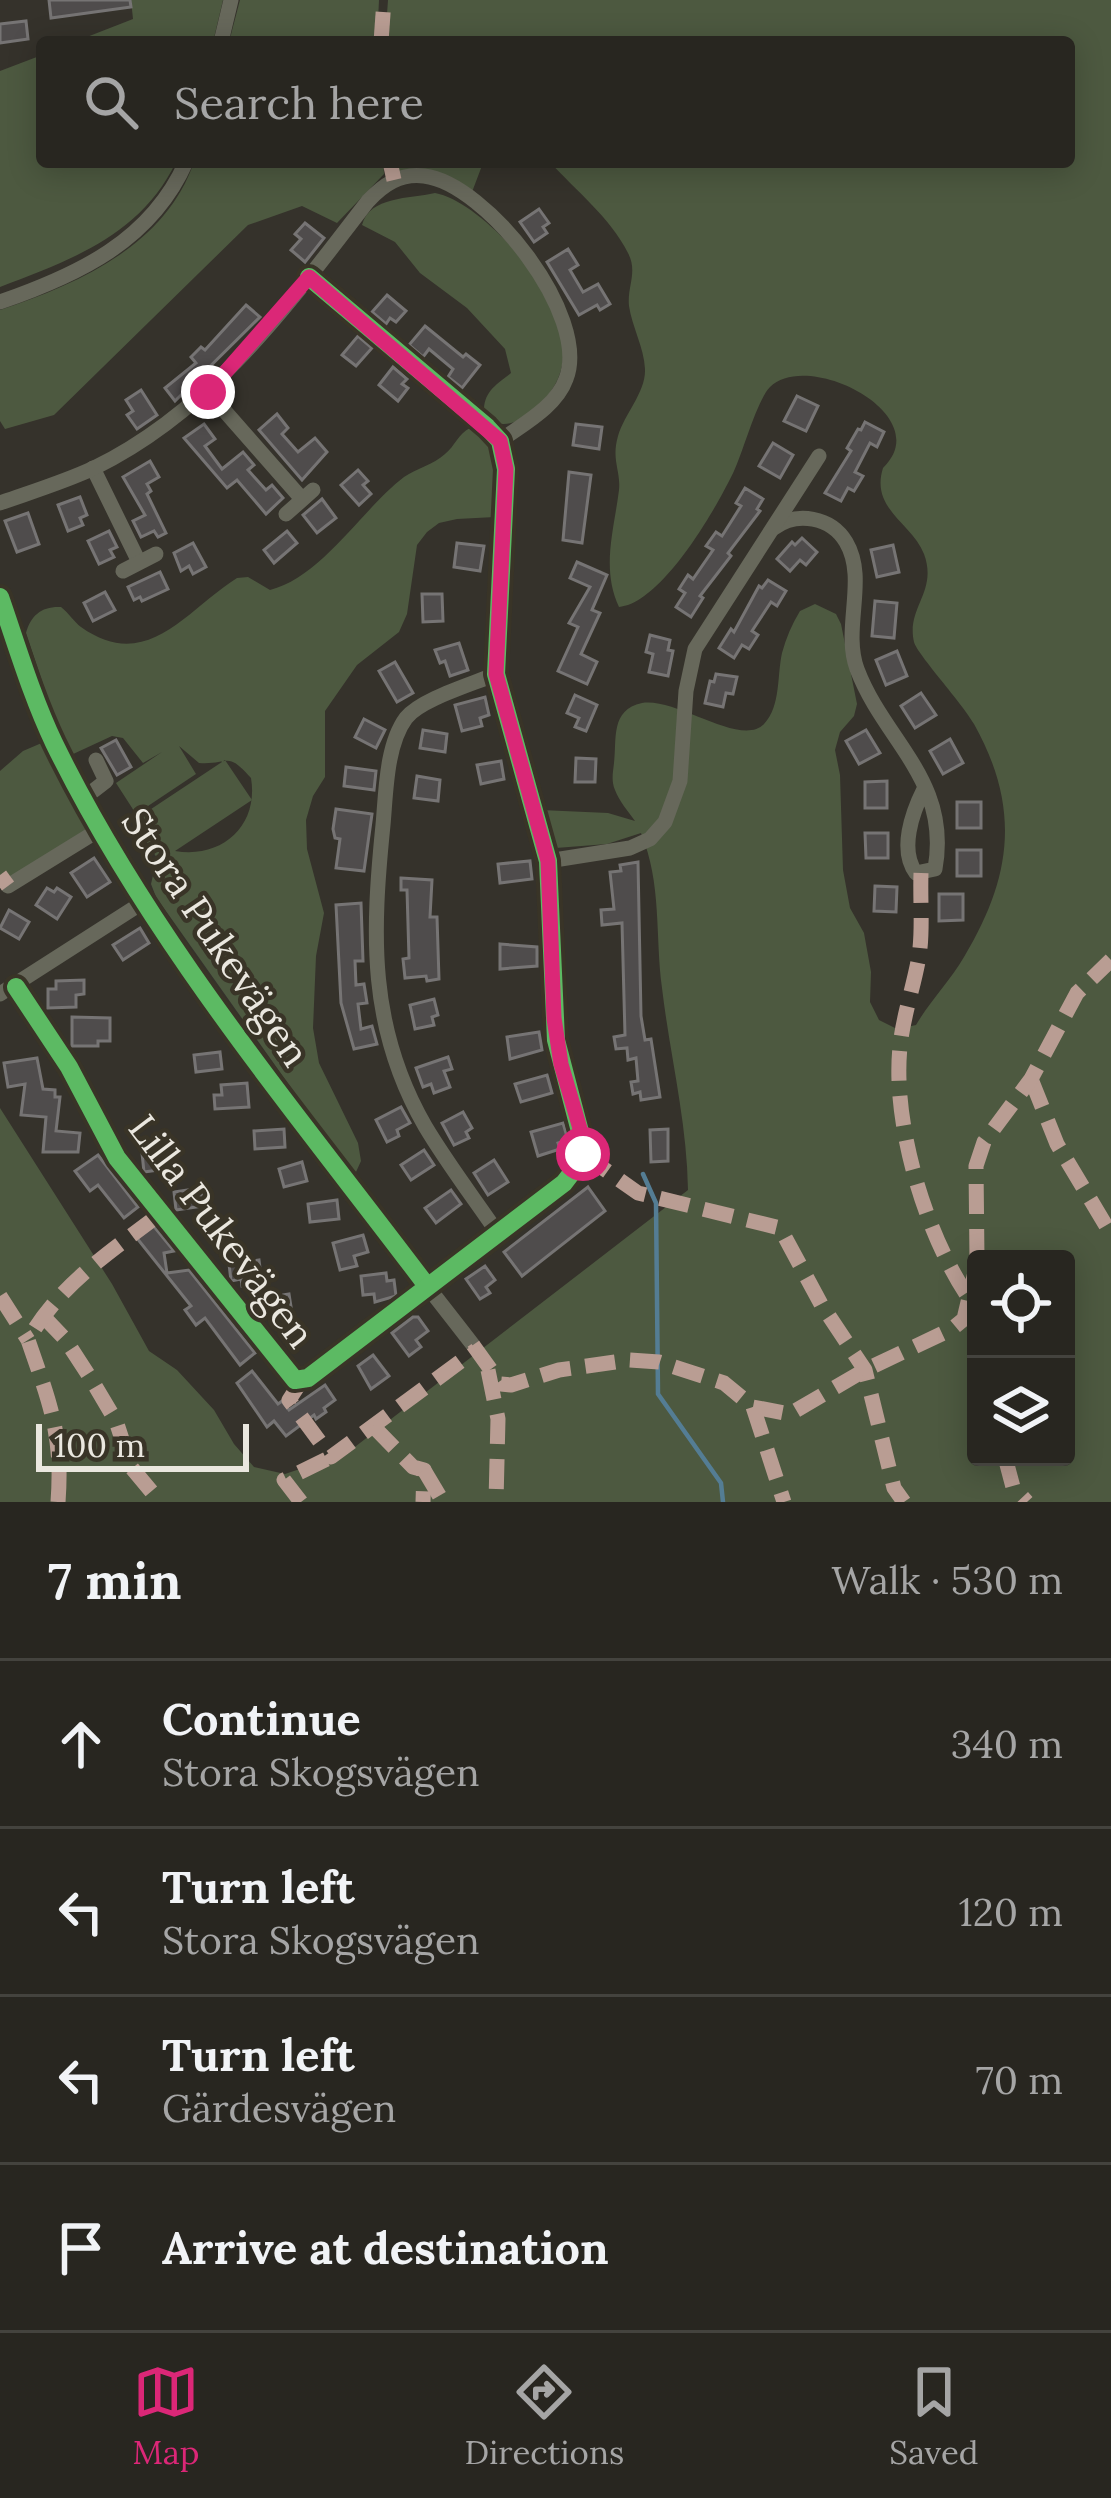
<!DOCTYPE html>
<html lang="en">
<head>
<meta charset="utf-8">
<style>
  body { margin:0; font-family:Lora,serif; background:#34322d; color:#f1f3f6 }
  .controls { position:absolute; right:36px; bottom:36px; display:grid; overflow:hidden; border-radius:12px; box-shadow:0 6px 30px #0003 }
  .controls button { width:108px; height:108px; display:grid; place-items:center; padding:0; border:0; border-bottom:3px solid #44433e; background:#282620; color:#f1f3f6; font:60px sans-serif }
  .scale { position:absolute; left:36px; bottom:30px; width:213px; box-sizing:border-box; padding-left:12px; border:6px solid #eae7df; border-top:0; font-size:33px; line-height:42px; white-space:nowrap; color:#eae7df; -webkit-text-stroke:9px #393427; paint-order:stroke }
  .stop { position:absolute; width:36px; height:36px; margin:-27px; border:9px solid #db2777; border-radius:50%; background:#fff }
  .stop.end { background:#db2777; border-color:#fff; box-shadow:0 3px 12px #0008 }
  .list { margin:0; padding:0; list-style:none }
  h2 { display:flex; justify-content:space-between; align-items:center; height:156px; margin:0; padding:0 48px; font-size:51px }
  h2 small { font-size:39px; font-weight:400; color:#a5a5a5 }
  .list li { display:grid; grid-template-columns:78px 1fr auto; gap:36px; align-items:center; box-sizing:border-box; height:168px; padding:0 48px; border-top:3px solid #44433e }
  .list b { display:block; font-size:45px; white-space:nowrap }
  .list p { margin:0; font-size:39px; white-space:nowrap; color:#a5a5a5 }
  .list em { font-size:39px; font-style:normal; color:#a5a5a5 }
  .icon { flex:none; width:66px; height:66px; fill:none; stroke:currentColor; stroke-width:2; stroke-linecap:round; stroke-linejoin:round }
  .map { position:relative; flex:none; width:1111px; height:1502px; overflow:hidden }
  .search { position:absolute; background:#282620; box-shadow:0 6px 30px #0003; left:36px; right:36px; top:36px; height:132px; display:flex; align-items:center; gap:30px; box-sizing:border-box; padding:0 42px; border-radius:12px; color:#a5a5a5; font-size:45px }
  .sheet { height:828px; background:#282620 }
  nav { display:flex; justify-content:space-around; align-items:center; box-sizing:border-box; height:168px; border-top:3px solid #44433e; background:#282620; font-size:33px; color:#a5a5a5 }
  nav a { display:grid; justify-items:center; gap:6px }
  nav .on { color:#db2777 }
  .map>svg:first-child { display:block }
  .green { fill:#4d5940; fill-rule:evenodd }
  .lines { fill:none; stroke-linecap:round; stroke-linejoin:round }
  .stream { stroke:#547d94; stroke-width:4.5 }
  .building { fill:#4f4c4c; stroke:#767474; stroke-width:3 }
  .minor { stroke:#67685b; stroke-width:15 }
  .quiet { stroke:#b99d93; stroke-width:15; stroke-dasharray:30 15; stroke-linecap:butt }
  .cycleway-casing { stroke:#393427; stroke-width:26 }
  .cycleway { stroke:#5cba63; stroke-width:18 }
  .route { stroke:#db2777; stroke-width:15 }
  .labels { text-anchor:middle; stroke-width:9; stroke-linejoin:round; paint-order:stroke }
  .street-label { font-size:39px; fill:#eae7df; stroke:#393427 }
</style>
</head>
<body>
<div class="map">
<svg width="1111" height="1502" viewBox="0 0 1111 1502">
  <rect width="100%" height="100%" fill="#35322b"/>
  <!-- green -->
  <g class="green">
    <polygon points="131,0 223,0 213,42 74,42 133,19"/>
    <polygon points="240,0 379,0 377,42 229,42"/>
    <path d="M388,0H1111V1502H0V1108L112,1284L149,1351L177,1370L214,1410L234,1444L254,1467L285,1474L347,1453L688,1190C687,1121 670,1056 662,988C655,935 662,884 641,833L607,844L556,848L541,810L608,813L635,821C628,811 619,801 615,790C611,781 613,772 614,763C617,739 610,710 642,703C676,697 741,748 764,724C781,706 777,675 782,653C786,638 792,624 800,611L815,604L836,614L841,624L857,704L854,716L840,732L835,750L840,775L843,870L850,908L864,933L871,972L870,1002L879,1020L897,1029L916,1025C930,1001 950,981 964,957C1012,877 1021,808 974,724C963,704 917,654 914,642C906,607 938,592 924,554C912,523 870,509 883,468C938,415 808,349 770,387C757,400 743,452 734,471C716,509 662,603 619,607C601,569 614,530 619,490C621,471 611,460 618,436C625,413 646,392 645,369C644,347 632,327 629,306C627,286 638,272 628,253C610,217 576,191 550,162H1069V42H385ZM976,1259H1066V1457H976Z"/>
    <path d="M42,55V162H176C141,235 71,260 0,287V71Z"/>
    <path d="M194,162H383L384,174L337,223L302,206L248,225L54,415L5,429L0,421V310C78,284 165,246 194,162Z"/>
    <path d="M393,162L483,163L472,192C447,174 428,168 397,172Z"/>
    <path d="M435,193C480,201 555,286 562,332C567,363 560,386 537,407C525,418 512,427 496,423L484,409C485,390 498,384 511,373L505,349L467,308L420,273L395,242L362,225C370,196 409,199 435,193Z"/>
    <path d="M470,428C498,439 511,492 495,517L457,519L439,523L427,532L417,545L407,614L399,632L357,665L325,711V777L313,796L306,820L307,849L324,913L316,956L313,1028L319,1063L358,1143L361,1161L356,1172L345,1164L156,897L151,884L157,858L133,821L225,760L252,800L175,851C222,859 259,826 251,778C226,750 230,765 199,763L179,746L196,774L136,814L116,783L162,752L143,763L123,738L112,736L71,755L62,741L26,633C31,615 42,606 61,607C69,613 74,622 81,627C147,674 186,610 237,578L248,577L270,590C322,577 363,508 404,477C417,468 433,465 445,454C455,446 458,434 470,428Z"/>
    <polygon points="44,742 93,826 0,886 0,771 23,751"/>
  </g>
  <g class="lines">
    <!-- stream -->
    <polyline class="stream" points="643,1174 656,1203 658,1394 721,1483 723,1502"/>
  </g>
  <!-- building -->
  <g class="building">
    <polygon points="49,0 130,0 131,7 51,18"/>
    <polygon points="26,21 28,39 0,43 0,24"/>
    <polygon points="539,209 549,223 543,227 547,233 534,242 520,222"/>
    <polygon points="305,223 324,238 305,262 291,250 301,239 295,234"/>
    <polygon points="568,249 578,265 570,270 583,292 598,284 610,304 600,310 597,305 579,315 547,262"/>
    <polygon points="387,295 406,311 396,322 390,318 386,324 372,312"/>
    <polygon points="246,305 260,317 175,401 165,388 196,363 191,357 201,347 205,350"/>
    <polygon points="425,326 463,357 466,354 480,365 462,388 448,377 453,369 429,349 423,357 409,345"/>
    <polygon points="358,336 372,348 356,366 342,355"/>
    <polygon points="393,367 407,379 402,384 408,388 398,401 379,385"/>
    <polygon points="141,390 157,415 137,429 127,415 133,411 126,400"/>
    <polygon points="797,396 818,406 806,431 784,421"/>
    <polygon points="277,414 288,428 282,434 298,452 315,438 327,452 302,480 259,430"/>
    <polygon points="865,422 884,432 877,447 870,443 855,472 863,476 854,491 848,488 841,501 825,493 851,451 847,448 858,429 861,430"/>
    <polygon points="204,424 215,439 205,446 222,469 243,452 254,465 248,470 266,490 272,485 283,498 266,514 237,480 227,488 184,438"/>
    <polygon points="576,424 602,427 599,449 573,445"/>
    <polygon points="773,443 793,455 780,478 759,466"/>
    <polygon points="150,461 159,477 147,484 151,491 147,494 166,533 158,537 154,531 141,537 133,521 145,515 123,477"/>
    <polygon points="358,470 368,481 363,485 371,494 359,505 341,485"/>
    <polygon points="569,472 591,475 582,543 563,540"/>
    <polygon points="745,488 763,499 757,509 760,511 728,553 731,556 700,596 703,598 691,617 676,607 685,593 679,589 688,575 693,579 713,550 706,546 716,532 722,536 741,506 736,503"/>
    <polygon points="80,497 87,515 80,518 83,525 68,531 58,505"/>
    <polygon points="322,499 336,518 317,533 303,515"/>
    <polygon points="28,513 39,544 17,552 5,521"/>
    <polygon points="109,531 117,547 110,550 114,557 99,564 88,541"/>
    <polygon points="287,531 297,543 274,563 264,550"/>
    <polygon points="802,538 817,552 806,565 800,560 790,571 777,559 792,542 795,545"/>
    <polygon points="193,543 206,567 193,574 189,566 181,571 174,553"/>
    <polygon points="457,543 484,546 480,571 454,567"/>
    <polygon points="893,545 899,572 877,577 871,550"/>
    <polygon points="577,562 607,575 592,610 600,613 581,654 597,662 587,684 558,671 578,627 569,623 590,587 570,578"/>
    <polygon points="160,572 168,589 142,601 140,597 134,600 128,587"/>
    <polygon points="768,580 786,591 777,606 771,602 752,631 758,635 749,649 742,645 734,658 719,648 731,629 734,632 759,586 762,588"/>
    <polygon points="105,592 115,610 93,621 84,603"/>
    <polygon points="422,594 442,594 443,621 423,622"/>
    <polygon points="875,601 897,603 894,638 872,636"/>
    <polygon points="650,635 670,640 668,650 673,651 668,676 649,672 653,654 646,652"/>
    <polygon points="459,643 468,670 450,676 445,661 440,663 435,650"/>
    <polygon points="897,651 907,676 886,685 876,660"/>
    <polygon points="395,662 413,693 397,702 379,671"/>
    <polygon points="716,674 737,677 733,694 726,693 723,707 705,703 710,681 714,682"/>
    <polygon points="921,693 936,715 915,728 901,706"/>
    <polygon points="575,695 597,705 586,731 575,727 579,718 567,713"/>
    <polygon points="485,697 489,715 480,718 482,726 462,731 455,705"/>
    <polygon points="364,719 385,730 376,748 355,737"/>
    <polygon points="423,730 447,734 445,752 420,748"/>
    <polygon points="866,730 880,753 859,764 846,741"/>
    <polygon points="950,739 963,763 943,774 930,751"/>
    <polygon points="116,740 131,767 117,775 101,748"/>
    <polygon points="576,758 596,759 595,782 575,782"/>
    <polygon points="501,761 504,779 481,784 477,765"/>
    <polygon points="346,767 376,771 374,790 344,786"/>
    <polygon points="417,776 440,780 438,801 414,798"/>
    <polygon points="887,781 887,808 865,808 865,782"/>
    <rect x="957" y="802" width="24" height="26"/>
    <polygon points="336,809 372,814 364,871 336,868 340,839 335,838 333,829"/>
    <polygon points="865,833 888,833 888,858 866,858"/>
    <rect x="957" y="850" width="24" height="26"/>
    <polygon points="94,858 110,882 87,897 71,873"/>
    <polygon points="530,861 532,879 500,883 498,864"/>
    <polygon points="638,862 641,1016 645,1040 651,1039 660,1097 641,1100 640,1092 633,1094 631,1082 638,1081 636,1058 628,1060 627,1048 616,1049 614,1037 625,1035 622,923 602,925 601,910 614,909 610,872 621,871 620,865"/>
    <polygon points="401,878 432,880 430,917 437,917 439,979 427,981 426,976 405,978 403,959 409,958 407,890 401,890"/>
    <polygon points="875,886 897,887 896,912 874,911"/>
    <polygon points="47,888 54,892 57,888 71,897 57,919 36,905"/>
    <polygon points="939,894 963,894 963,920 939,921"/>
    <polygon points="361,903 363,961 355,961 356,985 364,984 367,1003 358,1004 361,1029 372,1026 377,1044 354,1049 341,1003 336,905"/>
    <polygon points="9,910 29,922 19,939 0,928"/>
    <polygon points="140,928 149,943 123,960 113,945"/>
    <polygon points="500,944 537,947 537,966 500,969"/>
    <polygon points="84,980 84,994 76,995 76,1007 48,1008 48,989 56,989 56,981"/>
    <polygon points="434,999 438,1015 432,1017 434,1025 415,1029 410,1005"/>
    <polygon points="72,1017 110,1018 110,1041 98,1041 98,1046 72,1046"/>
    <polygon points="539,1032 542,1050 510,1059 507,1037"/>
    <polygon points="220,1052 222,1069 196,1072 194,1055"/>
    <polygon points="448,1057 452,1069 444,1071 450,1087 434,1093 431,1084 423,1087 416,1068"/>
    <polygon points="37,1058 43,1089 55,1090 55,1097 60,1097 56,1131 80,1133 78,1152 43,1152 46,1117 21,1115 25,1084 8,1087 4,1063"/>
    <polygon points="547,1075 552,1093 521,1102 515,1084"/>
    <polygon points="247,1083 249,1107 215,1109 214,1095 222,1095 221,1085"/>
    <polygon points="401,1107 410,1123 397,1130 399,1136 387,1142 376,1120"/>
    <polygon points="463,1112 472,1128 466,1132 469,1138 454,1145 442,1123"/>
    <polygon points="563,1123 568,1140 558,1143 560,1149 538,1156 531,1132"/>
    <polygon points="284,1129 285,1147 255,1149 254,1131"/>
    <polygon points="668,1129 668,1161 651,1162 650,1130"/>
    <polygon points="171,1150 173,1168 144,1172 142,1153"/>
    <polygon points="424,1150 434,1165 411,1180 401,1165"/>
    <polygon points="98,1155 138,1207 124,1218 98,1185 90,1191 75,1171"/>
    <polygon points="494,1160 508,1182 488,1195 474,1173"/>
    <polygon points="302,1162 307,1181 284,1187 279,1169"/>
    <polygon points="588,1187 605,1211 522,1276 504,1252"/>
    <polygon points="201,1188 203,1206 176,1210 174,1192"/>
    <polygon points="451,1190 461,1204 436,1223 425,1208"/>
    <polygon points="337,1200 339,1219 310,1222 308,1204"/>
    <polygon points="152,1224 174,1251 164,1253 167,1273 189,1270 255,1353 240,1365 205,1318 196,1325 185,1310 191,1306 136,1237"/>
    <polygon points="363,1235 368,1252 354,1256 357,1266 340,1270 333,1243"/>
    <polygon points="259,1260 261,1276 255,1277 256,1284 242,1286 241,1279 231,1281 229,1264"/>
    <polygon points="485,1266 495,1280 486,1287 490,1293 480,1299 466,1279"/>
    <polygon points="386,1273 387,1281 394,1280 396,1296 375,1302 374,1294 363,1295 361,1276"/>
    <polygon points="289,1294 292,1313 260,1317 258,1299"/>
    <polygon points="413,1317 418,1317 428,1331 416,1340 421,1347 409,1356 392,1333"/>
    <polygon points="373,1355 389,1376 371,1389 358,1366"/>
    <polygon points="252,1371 278,1404 282,1401 289,1410 325,1385 335,1400 324,1408 326,1412 316,1419 314,1415 286,1436 274,1421 267,1427 237,1383"/>
  </g>
  <g class="lines">
    <!-- minor -->
    <g class="minor">
      <polyline points="221,42 231,0"/>
      <path d="M0,302C78,275 151,241 186,162"/>
      <polyline points="208,392 302,499"/>
      <polyline points="93,468 139,562"/>
      <path d="M0,503C31,492 64,482 94,468C213,410 289,303 368,201C383,185 400,173 424,176C486,183 591,316 566,379C556,407 523,424 500,441"/>
      <polyline points="286,514 313,490"/>
      <path d="M774,528C797,511 831,517 846,542C868,579 842,628 857,669C884,741 951,780 935,869L916,873C899,850 912,813 924,789"/>
      <polyline points="123,571 156,554"/>
      <path d="M0,597C17,646 32,697 55,743C158,954 329,1159 473,1345"/>
      <path d="M496,674C473,684 421,699 406,718C386,745 386,793 383,825C372,934 368,1027 425,1126C447,1163 473,1197 497,1232"/>
      <polyline points="84,798 106,781 96,760"/>
      <polyline points="548,861 630,848 650,839 665,822 680,781 686,691 695,649 819,456"/>
      <polyline points="8,886 102,828"/>
      <polyline points="16,987 69,1067 117,1158 295,1380 308,1378 564,1183 580,1162 583,1143 556,1040 548,861 496,674 506,469 500,441 487,427 309,277"/>
      <polyline points="0,994 145,901"/>
    </g>
    <!-- quiet -->
    <g class="quiet">
      <polyline points="381,42 384,0"/>
      <polyline points="390,162 394,180"/>
      <path d="M921,873C920,900 923,930 919,956C914,986 903,1016 900,1047C892,1124 926,1237 971,1301"/>
      <polyline points="0,875 8,886"/>
      <polyline points="1031,1079 1057,1144 1111,1234"/>
      <polyline points="583,1154 638,1193 780,1228 821,1304 865,1370 894,1488 904,1502"/>
      <polyline points="977,1259 976,1166 984,1142 1031,1079 1077,993 1111,960"/>
      <polyline points="0,1296 28,1340"/>
      <polyline points="42,1315 65,1339 91,1379 116,1421 131,1467 156,1497 154,1502"/>
      <polyline points="473,1345 501,1384 511,1385 559,1370 629,1360 659,1362 724,1383 753,1407 790,1414 865,1370 952,1329 964,1319 976,1268"/>
      <polyline points="488,1370 498,1419 496,1502"/>
      <polyline points="302,1380 289,1400 331,1457 476,1350"/>
      <polyline points="753,1407 784,1502"/>
      <polyline points="373,1426 413,1467 424,1470 423,1502"/>
      <polyline points="1005,1457 1013,1487 1027,1502"/>
      <polyline points="424,1470 443,1502"/>
      <path d="M58,1502C63,1434 50,1404 28,1340C59,1285 110,1252 160,1214"/>
      <polyline points="301,1502 284,1480 331,1457"/>
    </g>
    <!-- cycleway casing -->
    <g class="cycleway-casing">
      <g id="cycleway">
        <path d="M0,597C17,646 32,697 54,743C150,940 296,1112 427,1286"/>
        <polyline points="16,987 69,1067 117,1158 295,1380 308,1378 564,1183 580,1162 583,1143 556,1040 548,861 496,674 506,469 500,441 487,427 309,277"/>
      </g>
    </g>
    <!-- cycleway -->
    <use href="#cycleway" class="cycleway"/>
  </g>
  <g class="lines">
    <!-- route -->
    <polyline class="route" points="208,392 309,277 500,441 506,469 496,674 548,861 554,1018 561,1064 581,1132 583,1154"/>
  </g>
  <g class="labels">
    <!-- street labels -->
    <g class="street-label">
      <text transform="translate(216 937) rotate(56)" y="14">Stora Pukevägen</text>
      <text transform="translate(222 1231) rotate(53)" y="14">Lilla Pukevägen</text>
    </g>
  </g>
</svg>
<div class="controls">
<button><svg class="icon" aria-label="locate" viewBox="0 0 24 24"><circle cx="12" cy="12" r="6"/><path d="M12 2v4M12 18v4M2 12h4M18 12h4"/></svg></button>
<button><svg class="icon" aria-label="layers" viewBox="0 0 24 24"><path d="M12 4l9 5-9 5-9-5zM3 14l9 5 9-5"/></svg></button>
</div>
<div class="scale">100 m</div>
<div class="stop" style="left:583px;top:1154px"></div>
<div class="stop end" style="left:208px;top:392px"></div>
<div class="search"><svg class="icon" aria-label="search" viewBox="0 0 24 24"><circle cx="10" cy="10" r="6"/><path d="M15 15l6 6"/></svg>Search here</div>
</div>
<section class="sheet">
<h2>7 min<small>Walk · 530 m</small></h2>
<ul class="list">
<li><svg class="icon" aria-label="ahead" viewBox="0 0 24 24"><path d="M12 20V5M6 11l6-6 6 6"/></svg><div><b>Continue</b><p>Stora Skogsvägen</p></div><em>340 m</em></li>
<li><svg class="icon" aria-label="left" viewBox="0 0 24 24"><path d="M17 20v-9H6M10 6l-5 5 5 5"/></svg><div><b>Turn left</b><p>Stora Skogsvägen</p></div><em>120 m</em></li>
<li><svg class="icon" aria-label="left" viewBox="0 0 24 24"><path d="M17 20v-9H6M10 6l-5 5 5 5"/></svg><div><b>Turn left</b><p>Gärdesvägen</p></div><em>70 m</em></li>
<li><svg class="icon" aria-label="arrive" viewBox="0 0 24 24"><path d="M6 21V4h12l-3 4 3 4H6"/></svg><div><b>Arrive at destination</b></div></li>
</ul>
</section>
<nav>
<a class="on"><svg class="icon" aria-label="map" viewBox="0 0 24 24"><path d="M3 6l6-2 6 2 6-2v14l-6 2-6-2-6 2zM9 4v14M15 6v14"/></svg>Map</a>
<a><svg class="icon" aria-label="directions" viewBox="0 0 24 24"><path d="M12 3l9 9-9 9-9-9zM9 14v-3h6M13 9l2 2-2 2"/></svg>Directions</a>
<a><svg class="icon" aria-label="saved" viewBox="0 0 24 24"><path d="M7 4h10v16l-5-4-5 4z"/></svg>Saved</a>
</nav>
</body>
</html>
